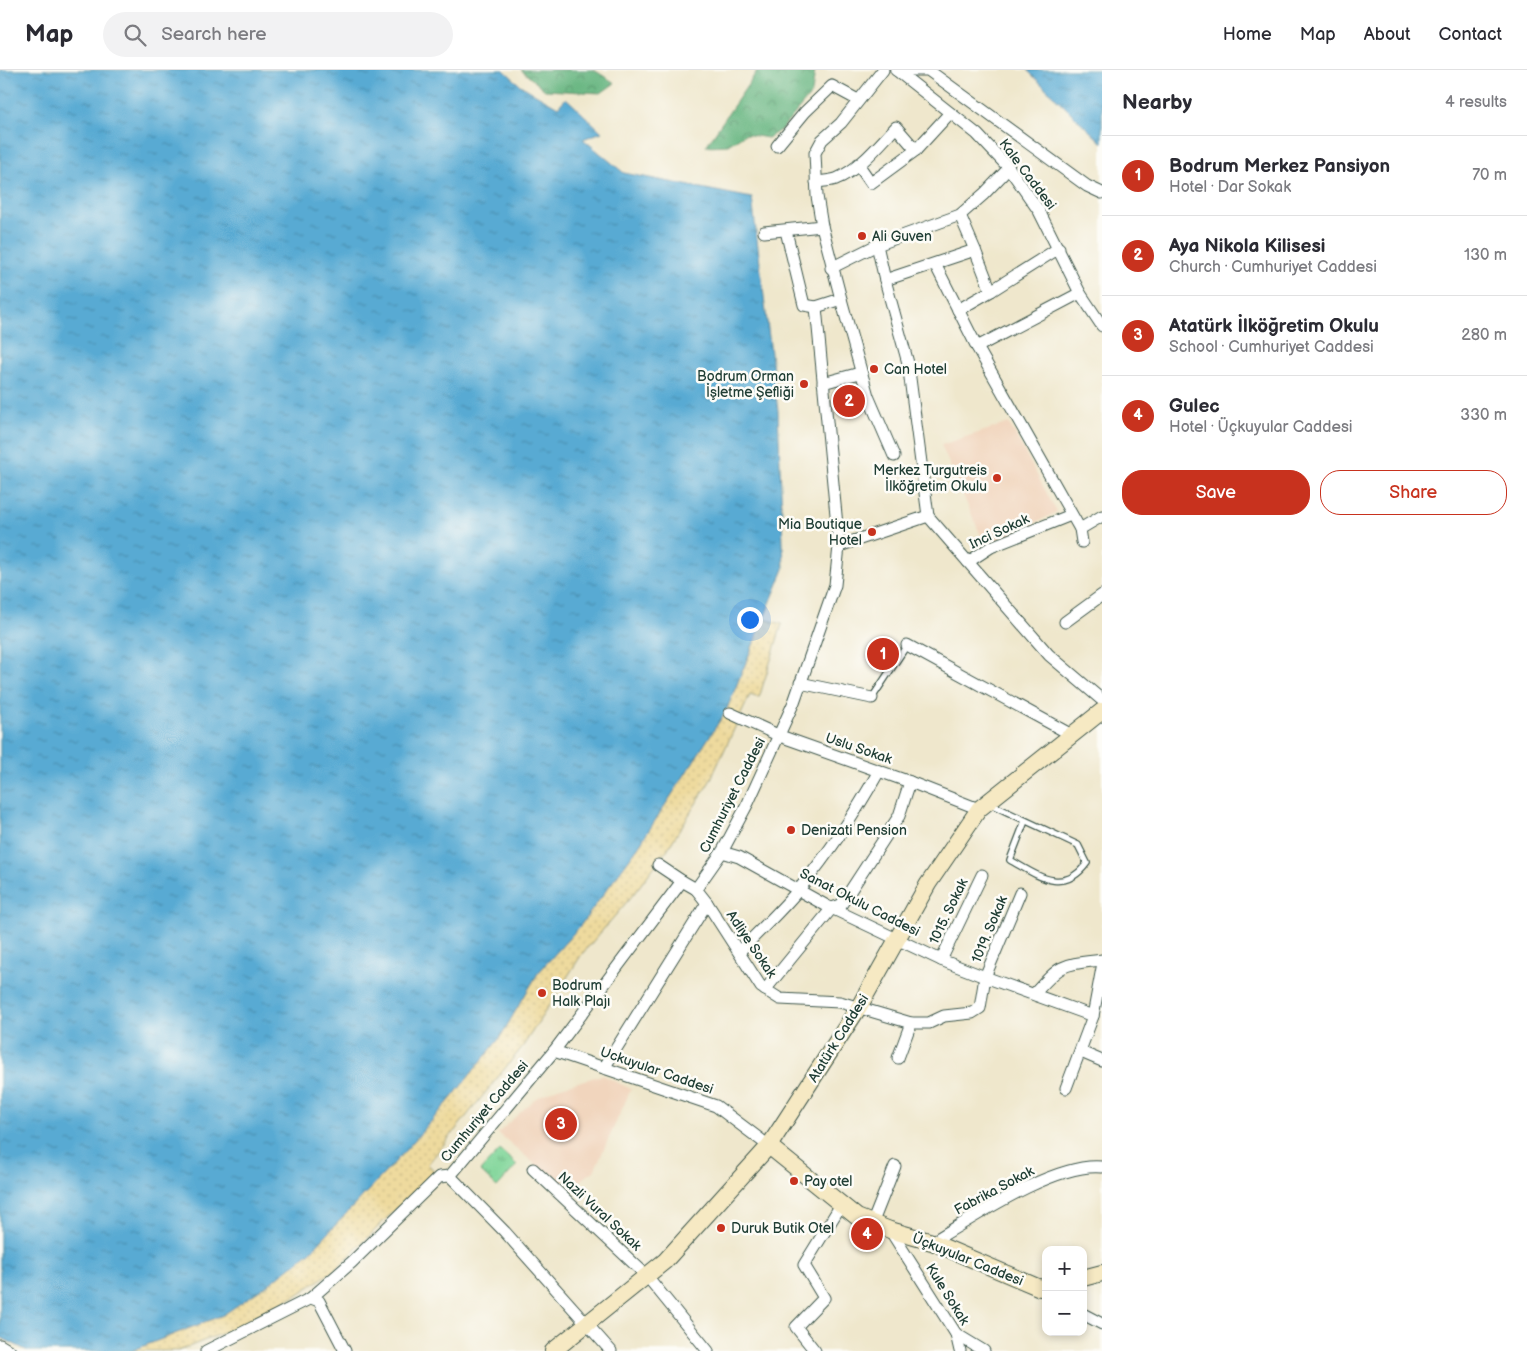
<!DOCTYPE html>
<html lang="en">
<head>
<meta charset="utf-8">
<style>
  body { margin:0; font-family:"Balsamiq Sans",sans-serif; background:#f2f2f3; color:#2b2b33 }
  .controls { position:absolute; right:15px; bottom:15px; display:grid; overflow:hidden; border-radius:10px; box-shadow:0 2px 8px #0003 }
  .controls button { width:45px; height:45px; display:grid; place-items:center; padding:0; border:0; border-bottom:1px solid #e1e1e2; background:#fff; color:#2b2b33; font:25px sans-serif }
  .you { position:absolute; left:749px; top:549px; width:18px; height:18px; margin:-12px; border:4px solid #fff; border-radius:50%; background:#1a73e8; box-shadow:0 0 0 8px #1a73e833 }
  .badge { display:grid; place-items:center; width:32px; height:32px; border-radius:50%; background:#c8321e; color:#fff; font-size:16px; font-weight:700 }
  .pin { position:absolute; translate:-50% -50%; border:2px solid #fff; box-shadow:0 1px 5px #0006 }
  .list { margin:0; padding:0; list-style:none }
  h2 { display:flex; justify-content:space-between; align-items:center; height:65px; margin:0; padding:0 20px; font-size:21px }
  h2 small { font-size:16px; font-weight:400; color:#7c7c81 }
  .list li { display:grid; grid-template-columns:32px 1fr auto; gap:15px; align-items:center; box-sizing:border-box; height:80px; padding:0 20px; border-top:1px solid #e1e1e2 }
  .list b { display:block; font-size:19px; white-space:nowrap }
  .list p { margin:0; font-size:16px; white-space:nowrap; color:#7c7c81 }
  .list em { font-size:16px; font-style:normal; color:#7c7c81 }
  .actions { display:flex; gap:10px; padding:15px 20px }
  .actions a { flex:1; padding:11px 0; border:1px solid #c8321e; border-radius:20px; text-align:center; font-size:18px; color:#c8321e }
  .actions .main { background:#c8321e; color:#fff }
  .icon { flex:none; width:28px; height:28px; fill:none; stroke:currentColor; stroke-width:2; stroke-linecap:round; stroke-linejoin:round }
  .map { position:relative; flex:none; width:1102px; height:1281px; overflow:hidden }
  header { display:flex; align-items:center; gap:30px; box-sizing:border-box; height:70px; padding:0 25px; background:#fff; border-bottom:1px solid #e1e1e2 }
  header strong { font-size:24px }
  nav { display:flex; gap:28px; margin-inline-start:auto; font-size:18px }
  .search { width:350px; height:45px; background:#f2f2f3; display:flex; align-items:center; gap:12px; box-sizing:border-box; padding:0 18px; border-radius:28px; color:#7c7c81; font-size:19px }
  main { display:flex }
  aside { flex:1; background:#fff }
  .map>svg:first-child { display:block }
  .built { fill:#f1d5bd }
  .forest { fill:url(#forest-crowns); stroke:#447a5a }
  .sand { fill:url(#sand-dots); stroke:#868c69 }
  .park { fill:url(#park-tufts); stroke:#508966 }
  .water { fill:url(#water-ripples); stroke:#3c7484 }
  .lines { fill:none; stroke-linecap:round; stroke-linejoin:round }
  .lane-casing { stroke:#3e564b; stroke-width:8 }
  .street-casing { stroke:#3e564b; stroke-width:13 }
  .secondary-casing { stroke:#3e564b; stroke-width:18 }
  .lane { stroke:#fff; stroke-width:5.5 }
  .street { stroke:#fff; stroke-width:11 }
  .secondary { stroke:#f6e9c3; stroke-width:16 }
  .poi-dot { fill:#c8321e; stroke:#fdfcf7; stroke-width:2 }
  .labels { text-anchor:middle; stroke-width:5; stroke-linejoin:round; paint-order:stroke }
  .street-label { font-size:14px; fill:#1f3d34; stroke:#fdfcf7 }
  .poi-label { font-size:14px; fill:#1f3d34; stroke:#fdfcf7; text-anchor:start }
</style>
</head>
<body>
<header>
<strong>Map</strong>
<div class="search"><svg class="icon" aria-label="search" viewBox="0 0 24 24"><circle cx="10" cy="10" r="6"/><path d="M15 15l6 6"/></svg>Search here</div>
<nav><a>Home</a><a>Map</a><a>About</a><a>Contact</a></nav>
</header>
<main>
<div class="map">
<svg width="1102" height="1281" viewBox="0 0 1102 1281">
  <defs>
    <pattern id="forest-crowns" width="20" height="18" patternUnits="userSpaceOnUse" patternTransform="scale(1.25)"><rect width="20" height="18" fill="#68b681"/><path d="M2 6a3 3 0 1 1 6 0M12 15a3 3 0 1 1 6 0" fill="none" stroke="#55956a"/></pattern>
    <pattern id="sand-dots" width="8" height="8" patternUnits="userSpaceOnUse" patternTransform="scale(1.25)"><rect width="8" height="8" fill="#eeda9e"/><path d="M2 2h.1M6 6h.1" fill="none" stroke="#ccbc89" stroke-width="1.8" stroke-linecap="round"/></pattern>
    <pattern id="park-tufts" width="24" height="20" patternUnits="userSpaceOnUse" patternTransform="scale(1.25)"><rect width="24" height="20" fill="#80d599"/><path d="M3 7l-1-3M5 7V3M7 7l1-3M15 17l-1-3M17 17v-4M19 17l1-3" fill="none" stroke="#68ae7e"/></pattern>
    <pattern id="water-ripples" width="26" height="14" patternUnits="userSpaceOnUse" patternTransform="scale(1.25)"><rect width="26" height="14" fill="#58aad3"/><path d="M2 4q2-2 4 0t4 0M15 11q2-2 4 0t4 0" fill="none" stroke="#488cac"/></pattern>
  </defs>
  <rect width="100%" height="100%" fill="#fdfcf7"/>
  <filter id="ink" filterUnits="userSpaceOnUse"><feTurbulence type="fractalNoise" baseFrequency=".02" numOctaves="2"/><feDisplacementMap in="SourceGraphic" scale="10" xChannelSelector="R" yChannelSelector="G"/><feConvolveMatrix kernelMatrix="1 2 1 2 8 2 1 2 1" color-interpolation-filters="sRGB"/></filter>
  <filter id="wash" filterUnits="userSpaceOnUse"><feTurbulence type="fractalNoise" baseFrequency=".0096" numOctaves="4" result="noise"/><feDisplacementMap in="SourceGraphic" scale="20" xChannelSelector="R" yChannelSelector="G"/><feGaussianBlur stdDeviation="1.12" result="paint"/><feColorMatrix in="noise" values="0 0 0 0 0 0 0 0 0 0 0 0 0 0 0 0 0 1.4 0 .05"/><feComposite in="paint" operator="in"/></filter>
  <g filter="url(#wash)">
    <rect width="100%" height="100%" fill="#efe7cc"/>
    <!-- built -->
    <g class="built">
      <polygon points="1009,353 1057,442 986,477 941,375"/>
      <polygon points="602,1005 631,1019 594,1101 566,1120 498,1063 536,1028 558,1018"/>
    </g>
    <!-- forest -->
    <g class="forest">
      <polygon points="521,0 594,0 615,13 601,23 545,20"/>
      <polygon points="758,0 815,0 812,23 782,59 768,68 745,64 728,75 706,76"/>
    </g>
    <!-- sand -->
    <polygon class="sand" points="764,549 782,554 759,628 750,625 710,711 667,780 632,826 582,884 523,976 428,1094 434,1101 336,1199 297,1225 238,1257 178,1281 131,1281 223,1245 310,1182 397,1090 449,1031 499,969 538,903 580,856 638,777 726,641"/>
    <!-- park -->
    <polygon class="park" points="500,1080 517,1095 497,1117 480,1101"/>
    <!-- water -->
    <g class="water">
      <polygon points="0,0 504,0 520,15 558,37 566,28 602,62 583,69 624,103 752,128 778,341 784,499 726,641 638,777 580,856 538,903 499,969 449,1031 397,1090 310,1182 269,1214 223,1245 131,1281 28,1281 0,1267"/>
      <polygon points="1027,0 1102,0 1102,73"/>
    </g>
  </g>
  <g filter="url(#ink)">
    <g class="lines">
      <!-- lane casing -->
      <g class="lane-casing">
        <g id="lane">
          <polyline points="872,628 907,575"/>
          <path d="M988,733L1078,775L1087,793C1063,826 1037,805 1010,790L1025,751"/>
        </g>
      </g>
      <!-- street casing -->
      <g class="street-casing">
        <g id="street">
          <polyline points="896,0 977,64 1009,98 1039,141 1080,223 1102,256"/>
          <polyline points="896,0 928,0 1087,116 1102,123"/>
          <polyline points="777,76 805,42 832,16 858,30"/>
          <polyline points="916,80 950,43"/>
          <path d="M816,112C823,111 830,111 836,109C859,100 879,75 896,57L916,80L871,113L858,94"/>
          <polyline points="786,161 804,235 816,237"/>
          <polyline points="764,162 822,156"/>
          <polyline points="877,175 885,210 975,180 960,145"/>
          <polyline points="975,180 991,221 1059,178"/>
          <polyline points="935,194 977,277 1080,223"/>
          <polyline points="831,198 877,175 960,145 984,124 1009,98"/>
          <polyline points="885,210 908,293 928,446"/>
          <polyline points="841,229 868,326 894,386"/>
          <polyline points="958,240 991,221"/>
          <polyline points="977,277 1080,459 1082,472"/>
          <polyline points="823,313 860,303"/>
          <polyline points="928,446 968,492 991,477 1071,445"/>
          <polyline points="1080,459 1102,446"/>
          <polyline points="839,476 928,446"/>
          <polyline points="968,492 1049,585 1102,630"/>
          <polyline points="1065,552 1102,525"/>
          <polyline points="907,575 1070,664"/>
          <polyline points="800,613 872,628"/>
          <polyline points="730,643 780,666 910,712 979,739"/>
          <polyline points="722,782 739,787 827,836 941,890 985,907 1020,823"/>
          <polyline points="658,795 682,811"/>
          <polyline points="696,819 707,833 761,917 780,929 840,932 911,953 929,953 944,946 972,943 980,938 985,907 1093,946"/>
          <path d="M739,882C759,861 781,841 800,818C830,782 856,742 879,701"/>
          <polyline points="941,890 982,805"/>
          <polyline points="765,920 832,838 841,835 899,746 910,712"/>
          <path d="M1034,924C1062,893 1061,895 1102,890"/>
          <polyline points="554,981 716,1036 769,1076"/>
          <polyline points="1081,982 1102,991"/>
          <polyline points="898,988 911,953"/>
          <polyline points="604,998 707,833"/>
          <polyline points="1066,1018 1093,946 1102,898"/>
          <polyline points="533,1099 646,1205 708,1281"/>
          <polyline points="450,1106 505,1162 611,1281"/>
          <polyline points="872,1154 895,1096"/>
          <polyline points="890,1160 956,1264 960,1281"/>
          <path d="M932,1172C974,1147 1055,1092 1102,1097"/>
          <polyline points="311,1228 319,1231 345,1281"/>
          <polyline points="1083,1244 1102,1254"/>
          <polyline points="956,1264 984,1281"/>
          <polyline points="0,1275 10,1281"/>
          <polyline points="206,1281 311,1228 352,1192 439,1107 450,1106 554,981 682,811 696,819 722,782 748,733 794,632 835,515 839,476 816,237 841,229 822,156 817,126 815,83 822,70 841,53 883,0"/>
          <polyline points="815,1281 796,1257 824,1228 804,1195 841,1135"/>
        </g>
      </g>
      <!-- secondary casing -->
      <g class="secondary-casing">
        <g id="secondary">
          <polyline points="769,1076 857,1147 890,1160 932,1172 1040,1218 1046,1216"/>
          <polyline points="1083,1208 1102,1203"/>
          <polyline points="553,1281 665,1191 769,1076 859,937 928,814 979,739 1102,641"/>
        </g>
      </g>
      <!-- lane -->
      <use href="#lane" class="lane"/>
      <!-- street -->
      <use href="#street" class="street"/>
      <!-- secondary -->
      <use href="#secondary" class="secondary"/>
    </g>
  </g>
  <!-- markers -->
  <g class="poi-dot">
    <circle cx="862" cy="166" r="5"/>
    <circle cx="874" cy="299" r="5"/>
    <circle cx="804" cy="314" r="5"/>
    <circle cx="997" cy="408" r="5"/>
    <circle cx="872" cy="462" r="5"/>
    <circle cx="791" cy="760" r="5"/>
    <circle cx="542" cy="923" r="5"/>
    <circle cx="794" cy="1111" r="5"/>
    <circle cx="721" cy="1158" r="5"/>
  </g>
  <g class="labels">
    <!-- street labels -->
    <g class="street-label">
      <text transform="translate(1028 104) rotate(53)" y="5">Kale Caddesi</text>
      <text transform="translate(999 461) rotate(-25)" y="5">Inci Sokak</text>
      <text transform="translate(859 678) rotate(19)" y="5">Uslu Sokak</text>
      <text transform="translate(732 725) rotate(-63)" y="5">Cumhuriyet Caddesi</text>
      <text transform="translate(860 832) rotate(27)" y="5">Sanat Okulu Caddesi</text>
      <text transform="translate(948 841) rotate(-64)" y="5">1015. Sokak</text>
      <text transform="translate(989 859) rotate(-67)" y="5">1019. Sokak</text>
      <text transform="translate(752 874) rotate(56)" y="5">Adliye Sokak</text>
      <text transform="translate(838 968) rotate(-58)" y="5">Atatürk Caddesi</text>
      <text transform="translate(657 1000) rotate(19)" y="5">Uckuyular Caddesi</text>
      <text transform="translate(484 1041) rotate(-50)" y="5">Cumhuriyet Caddesi</text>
      <text transform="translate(994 1120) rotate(-28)" y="5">Fabrika Sokak</text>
      <text transform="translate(600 1141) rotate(43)" y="5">Nazli Vural Sokak</text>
      <text transform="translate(968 1189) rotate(22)" y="5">Üçkuyular Caddesi</text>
      <text transform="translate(948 1224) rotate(58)" y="5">Kule Sokak</text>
    </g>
    <!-- poi labels -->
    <g class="poi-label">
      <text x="872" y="171">Ali Guven</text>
      <text x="884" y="304">Can Hotel</text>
      <text x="794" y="311" text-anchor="end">Bodrum Orman<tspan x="794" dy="16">İşletme Şefliği</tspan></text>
      <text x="987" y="405" text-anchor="end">Merkez Turgutreis<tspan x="987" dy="16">İlköğretim Okulu</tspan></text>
      <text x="862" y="459" text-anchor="end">Mia Boutique<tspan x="862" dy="16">Hotel</tspan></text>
      <text x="801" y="765">Denizati Pension</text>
      <text x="552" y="920">Bodrum<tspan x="552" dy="16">Halk Plajı</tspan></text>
      <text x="804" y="1116">Pay otel</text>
      <text x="731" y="1163">Duruk Butik Otel</text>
    </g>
  </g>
</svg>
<div class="controls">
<button>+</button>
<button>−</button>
</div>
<div class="you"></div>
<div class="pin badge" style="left:883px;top:584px">1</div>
<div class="pin badge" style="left:849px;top:331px">2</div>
<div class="pin badge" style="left:561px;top:1054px">3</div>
<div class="pin badge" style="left:867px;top:1164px">4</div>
</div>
<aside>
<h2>Nearby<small>4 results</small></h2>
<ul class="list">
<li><span class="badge">1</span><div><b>Bodrum Merkez Pansiyon</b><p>Hotel · Dar Sokak</p></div><em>70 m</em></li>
<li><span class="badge">2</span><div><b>Aya Nikola Kilisesi</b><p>Church · Cumhuriyet Caddesi</p></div><em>130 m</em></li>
<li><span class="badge">3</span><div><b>Atatürk İlköğretim Okulu</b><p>School · Cumhuriyet Caddesi</p></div><em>280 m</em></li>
<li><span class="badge">4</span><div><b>Gulec</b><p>Hotel · Üçkuyular Caddesi</p></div><em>330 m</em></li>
</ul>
<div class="actions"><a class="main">Save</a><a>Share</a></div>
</aside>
</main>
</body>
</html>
